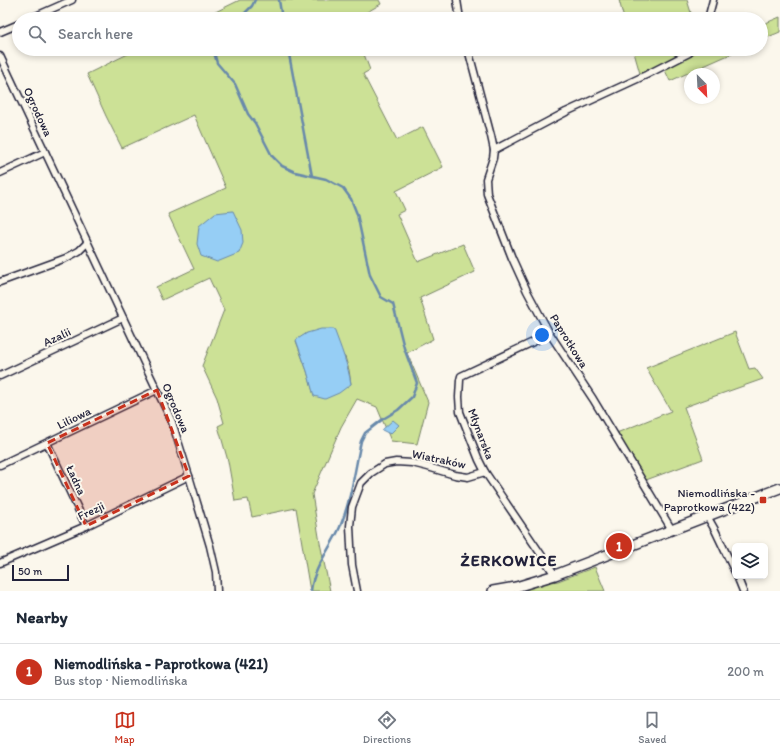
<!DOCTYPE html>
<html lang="en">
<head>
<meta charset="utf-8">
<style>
  body { margin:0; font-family:Itim,sans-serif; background:#f2f2f3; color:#1f2937 }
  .controls { position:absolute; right:12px; bottom:12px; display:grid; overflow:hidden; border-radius:6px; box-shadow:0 2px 6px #0003 }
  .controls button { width:36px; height:36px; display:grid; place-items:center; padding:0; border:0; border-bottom:1px solid #e0e1e3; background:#fff; color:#1f2937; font:20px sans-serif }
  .compass { position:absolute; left:684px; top:68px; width:36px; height:36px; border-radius:50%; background:#fff; box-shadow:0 2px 6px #0003; rotate:156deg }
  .scale { position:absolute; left:12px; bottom:10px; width:57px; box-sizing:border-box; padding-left:4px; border:2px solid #22223b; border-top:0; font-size:11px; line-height:14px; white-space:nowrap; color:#22223b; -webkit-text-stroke:3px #fbf7ec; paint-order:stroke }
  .you { position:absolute; left:542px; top:335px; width:14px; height:14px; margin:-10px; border:3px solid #fff; border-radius:50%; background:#1a73e8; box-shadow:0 0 0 6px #1a73e833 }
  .badge { display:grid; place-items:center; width:26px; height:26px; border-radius:50%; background:#c8321e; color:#fff; font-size:13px; font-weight:700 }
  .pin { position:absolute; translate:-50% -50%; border:2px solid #fff; box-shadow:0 1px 4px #0006 }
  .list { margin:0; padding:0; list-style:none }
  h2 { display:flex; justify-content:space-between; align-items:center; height:52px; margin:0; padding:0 16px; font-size:17px }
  h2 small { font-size:13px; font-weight:400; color:#747a83 }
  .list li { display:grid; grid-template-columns:26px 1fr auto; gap:12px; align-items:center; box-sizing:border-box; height:56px; padding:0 16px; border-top:1px solid #e0e1e3 }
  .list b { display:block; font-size:15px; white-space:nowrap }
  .list p { margin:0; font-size:13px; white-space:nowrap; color:#747a83 }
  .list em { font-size:13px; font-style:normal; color:#747a83 }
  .icon { flex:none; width:22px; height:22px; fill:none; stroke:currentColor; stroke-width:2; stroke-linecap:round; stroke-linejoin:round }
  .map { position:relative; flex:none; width:780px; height:591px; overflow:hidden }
  .search { position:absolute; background:#fff; box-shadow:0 2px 6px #0003; left:12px; right:12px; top:12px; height:44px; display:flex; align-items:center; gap:10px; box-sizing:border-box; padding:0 14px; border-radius:22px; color:#747a83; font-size:15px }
  .sheet { height:108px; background:#fff }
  nav { display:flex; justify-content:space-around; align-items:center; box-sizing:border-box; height:56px; border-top:1px solid #e0e1e3; background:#fff; font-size:11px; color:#747a83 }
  nav a { display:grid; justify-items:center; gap:2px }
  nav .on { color:#c8321e }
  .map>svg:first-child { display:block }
  .green { fill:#cce196; stroke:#778268; fill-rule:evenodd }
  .water { fill:#96cef5; stroke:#6889ab }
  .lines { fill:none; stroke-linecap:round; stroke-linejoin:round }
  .stream { stroke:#6889ab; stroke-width:2.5 }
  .minor-casing { stroke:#22223b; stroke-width:9 }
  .secondary-casing { stroke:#22223b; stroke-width:12 }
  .minor { stroke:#fbf7ec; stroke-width:6 }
  .secondary { stroke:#fbf7ec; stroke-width:9 }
  .marked { fill:#c8321e; fill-opacity:0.2; stroke:#c8321e; stroke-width:3; stroke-dasharray:8 5; stroke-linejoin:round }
  .poi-dot { fill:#c8321e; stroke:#fbf7ec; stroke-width:1.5 }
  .labels { text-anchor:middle; stroke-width:4; stroke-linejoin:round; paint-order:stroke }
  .street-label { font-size:12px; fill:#22223b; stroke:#fbf7ec }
  .poi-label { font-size:12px; fill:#22223b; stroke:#fbf7ec; text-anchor:end }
  .district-label { font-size:16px; font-weight:bold; letter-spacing:1px; fill:#22223b; stroke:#fbf7ec }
</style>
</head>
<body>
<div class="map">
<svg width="780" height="591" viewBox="0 0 780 591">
  <rect width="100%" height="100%" fill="#fbf7ec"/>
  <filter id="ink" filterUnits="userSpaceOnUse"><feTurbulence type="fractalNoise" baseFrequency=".025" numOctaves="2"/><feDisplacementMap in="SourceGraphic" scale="8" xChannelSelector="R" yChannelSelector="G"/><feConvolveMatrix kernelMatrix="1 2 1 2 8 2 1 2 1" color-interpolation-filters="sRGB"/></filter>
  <g filter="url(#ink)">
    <!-- green -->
    <g class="green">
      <polygon points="240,0 379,0 381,4 355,19 201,19"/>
      <polygon points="619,0 687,0 693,19 624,19"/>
      <polygon points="780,17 780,32 761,40 761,25"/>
      <path d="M138,49H362L370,70L363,74L397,140L423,127L443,167L396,191L405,210L397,214L418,262L463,244L475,272L420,298L433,339L407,353L428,402L417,444L391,441L377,407L357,399L341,427L312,494L320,543L330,591H310L296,508L252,517L248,499L235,501L228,461L218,426L224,423L217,398L202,366L224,310L209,278L162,300L156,287L194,269L168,214L226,188L194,115L122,148L106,116L87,74ZM307,333L345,357L349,370L351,384L314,395L307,371L296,341Z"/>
      <polygon points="633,49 705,49 706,50 709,49 742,49 670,81 663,66 641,77"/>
      <polygon points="735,332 749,369 755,368 763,379 684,407 703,459 646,480 614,434 671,411 646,368"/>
      <polygon points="595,567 605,591 493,591 558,581"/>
    </g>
    <!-- water -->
    <g class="water">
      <polygon points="233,211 242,230 243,243 239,253 217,262 201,256 197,244 199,226 215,213"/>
      <path d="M321,329H334C341,348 348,365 351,384L339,393L325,399L314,396L307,371L296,340L307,333Z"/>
      <polygon points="393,420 399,425 390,434 382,430"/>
    </g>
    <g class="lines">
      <!-- stream -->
      <g class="stream">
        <polyline points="279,0 282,19"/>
        <polyline points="239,19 252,6 255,0"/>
        <path d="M215,49V56L217,63L235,84L248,114L255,123L272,156L282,166L295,172L326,179L343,188L351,199L357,214L370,275L381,297L393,304L404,348L417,383L412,397L398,410L383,419L365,433L361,441C355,469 351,501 340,527C331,548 313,568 311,591"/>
        <polyline points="288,49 312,176"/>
      </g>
      <!-- minor casing -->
      <g class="minor-casing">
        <g id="minor">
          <polyline points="457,0 460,19"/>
          <polyline points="29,19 72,0"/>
          <polyline points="708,19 713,0"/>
          <polyline points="0,32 19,24"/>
          <polyline points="468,49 491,136 494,150 493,158 486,179 487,194 512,258 527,291 550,334 593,399 672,530"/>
          <polyline points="0,56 172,422 189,476 210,546 216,572 217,591"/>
          <polyline points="494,150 566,112 646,75 689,53 693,49"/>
          <polyline points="0,173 45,152"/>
          <polyline points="0,282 66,258 79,251 87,243"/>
          <polyline points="550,334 461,376 460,380 459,397 460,412 479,460 485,472 555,575"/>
          <polyline points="0,376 123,318"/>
          <polyline points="47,443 86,526"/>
          <polyline points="0,465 157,390"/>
          <polyline points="707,516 715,530 735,572"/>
          <polyline points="0,563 86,526 189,476"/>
          <polyline points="737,576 743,591"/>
          <polyline points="357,591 352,565 350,526 352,507 361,483 371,473 385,464 396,462 412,463 428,467 455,475 468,477 485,472"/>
        </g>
      </g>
      <!-- secondary casing -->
      <g class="secondary-casing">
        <polyline id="secondary" points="493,591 516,587 555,575 780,488"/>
      </g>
      <!-- minor -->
      <use href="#minor" class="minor"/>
      <!-- secondary -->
      <use href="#secondary" class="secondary"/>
    </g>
  </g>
  <!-- marked area -->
  <path class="marked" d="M157,390L189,476L86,526L47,443Z"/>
  <!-- markers -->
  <rect class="poi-dot" x="759" y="496" width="8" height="8" rx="2"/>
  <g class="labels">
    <!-- street labels -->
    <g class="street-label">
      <text transform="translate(38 112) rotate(65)" y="4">Ogrodowa</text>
      <text transform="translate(57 337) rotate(-25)" y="4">Azalii</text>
      <text transform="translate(569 341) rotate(58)" y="4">Paprotkowa</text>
      <text transform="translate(176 408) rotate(67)" y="4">Ogrodowa</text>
      <text transform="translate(74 418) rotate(-26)" y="4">Liliowa</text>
      <text transform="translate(481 434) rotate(69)" y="4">Młynarska</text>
      <text transform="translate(439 459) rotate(12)" y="4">Wiatraków</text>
      <text transform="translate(76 480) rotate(65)" y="4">Ładna</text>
      <text transform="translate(91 511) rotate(-25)" y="4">Frezji</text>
    </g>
    <!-- poi labels -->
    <g class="poi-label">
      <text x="755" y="497">Niemodlińska -<tspan x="755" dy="14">Paprotkowa (422)</tspan></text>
    </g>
    <!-- district labels -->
    <g class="district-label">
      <text x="509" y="566">ŻERKOWICE</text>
    </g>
  </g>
</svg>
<div class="controls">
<button><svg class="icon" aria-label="layers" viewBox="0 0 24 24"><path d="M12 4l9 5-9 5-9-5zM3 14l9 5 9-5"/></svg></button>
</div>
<svg class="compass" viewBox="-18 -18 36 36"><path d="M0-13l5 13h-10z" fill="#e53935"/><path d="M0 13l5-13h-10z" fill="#747a83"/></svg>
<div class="scale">50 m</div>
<div class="you"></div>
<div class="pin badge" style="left:619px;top:546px">1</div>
<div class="search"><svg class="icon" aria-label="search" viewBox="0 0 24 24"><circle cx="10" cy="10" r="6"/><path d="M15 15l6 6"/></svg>Search here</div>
</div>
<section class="sheet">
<h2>Nearby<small></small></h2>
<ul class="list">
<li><span class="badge">1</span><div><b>Niemodlińska - Paprotkowa (421)</b><p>Bus stop · Niemodlińska</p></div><em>200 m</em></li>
</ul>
</section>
<nav>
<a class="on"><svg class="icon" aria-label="map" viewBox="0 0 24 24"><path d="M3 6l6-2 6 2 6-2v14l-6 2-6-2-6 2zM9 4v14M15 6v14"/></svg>Map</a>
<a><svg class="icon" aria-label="directions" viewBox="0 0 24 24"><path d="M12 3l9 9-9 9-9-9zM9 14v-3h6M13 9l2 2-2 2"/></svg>Directions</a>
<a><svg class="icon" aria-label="saved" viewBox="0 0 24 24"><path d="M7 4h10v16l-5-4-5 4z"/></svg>Saved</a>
</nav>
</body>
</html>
